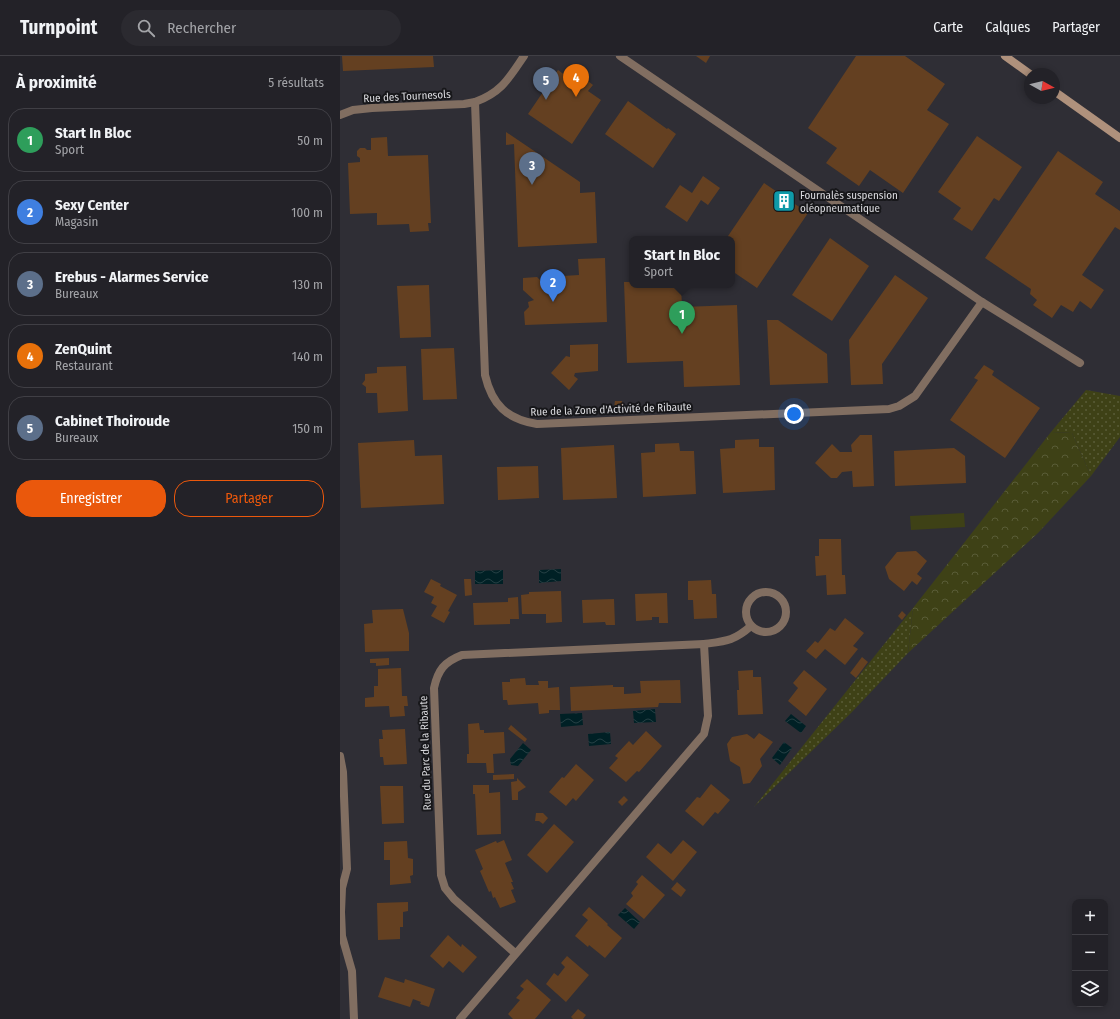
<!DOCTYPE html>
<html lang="fr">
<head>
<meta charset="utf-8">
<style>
  body { margin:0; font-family:"Fira Sans Condensed",sans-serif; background:#2b2a30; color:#f1f3f6 }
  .controls { position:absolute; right:12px; bottom:12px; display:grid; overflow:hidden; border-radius:8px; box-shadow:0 2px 6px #0003 }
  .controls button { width:36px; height:36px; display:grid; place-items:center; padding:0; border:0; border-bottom:1px solid #403f45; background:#232228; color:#f1f3f6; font:20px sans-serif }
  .compass { position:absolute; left:684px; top:12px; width:36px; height:36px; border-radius:50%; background:#232228; box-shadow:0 2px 6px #0003; rotate:98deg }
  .you { position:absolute; left:454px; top:358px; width:14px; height:14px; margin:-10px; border:3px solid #fff; border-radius:50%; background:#1a73e8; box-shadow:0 0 0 6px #1a73e833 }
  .badge { display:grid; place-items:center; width:26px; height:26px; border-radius:50%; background:#ea580c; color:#fff; font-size:13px; font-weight:700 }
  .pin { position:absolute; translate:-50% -33px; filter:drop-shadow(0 1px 2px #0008) }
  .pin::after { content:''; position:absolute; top:21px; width:14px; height:12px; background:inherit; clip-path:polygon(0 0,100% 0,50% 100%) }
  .popup { position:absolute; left:289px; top:180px; width:106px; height:52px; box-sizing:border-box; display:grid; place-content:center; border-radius:8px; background:#232228; filter:drop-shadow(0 1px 3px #0005); font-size:13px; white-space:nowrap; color:#a3a4a8 }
  .popup b { font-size:15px; color:#f1f3f6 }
  .popup::after { content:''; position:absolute; left:50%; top:100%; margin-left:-8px; border:8px solid transparent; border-top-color:#232228 }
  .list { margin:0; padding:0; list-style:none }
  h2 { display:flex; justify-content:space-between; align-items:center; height:52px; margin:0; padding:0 16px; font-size:17px }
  h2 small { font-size:13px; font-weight:400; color:#a3a4a8 }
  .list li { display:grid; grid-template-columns:26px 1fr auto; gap:12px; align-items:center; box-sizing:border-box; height:64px; margin:0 8px 8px; padding:0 8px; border:1px solid #403f45; border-radius:16px }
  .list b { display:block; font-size:15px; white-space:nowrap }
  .list p { margin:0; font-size:13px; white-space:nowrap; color:#a3a4a8 }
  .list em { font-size:13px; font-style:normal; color:#a3a4a8 }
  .actions { display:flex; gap:8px; padding:12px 16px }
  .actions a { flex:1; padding:9px 0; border:1px solid #ea580c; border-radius:16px; text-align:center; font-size:14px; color:#ea580c }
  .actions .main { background:#ea580c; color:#fff }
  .icon { flex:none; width:22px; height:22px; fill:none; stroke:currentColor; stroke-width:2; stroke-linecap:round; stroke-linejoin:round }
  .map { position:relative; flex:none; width:780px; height:963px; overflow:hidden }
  header { display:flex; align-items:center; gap:24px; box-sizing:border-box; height:56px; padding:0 20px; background:#232228; border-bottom:1px solid #403f45 }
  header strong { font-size:19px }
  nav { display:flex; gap:22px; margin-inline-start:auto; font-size:14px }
  .search { width:280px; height:36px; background:#2b2a30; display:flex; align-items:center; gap:10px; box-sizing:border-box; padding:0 14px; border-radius:22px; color:#a3a4a8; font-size:15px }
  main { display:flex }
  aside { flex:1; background:#232228 }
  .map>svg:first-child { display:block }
  .grass { fill:url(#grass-dots) }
  .forest { fill:url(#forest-crowns) }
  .park { fill:#3e4116 }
  .water { fill:url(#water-waves) }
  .building { fill:#644021 }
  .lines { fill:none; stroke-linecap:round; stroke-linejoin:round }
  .minor { stroke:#816e61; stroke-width:8 }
  .secondary { stroke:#af917c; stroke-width:8 }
  .labels { text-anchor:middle; stroke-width:4; stroke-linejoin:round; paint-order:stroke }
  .street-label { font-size:11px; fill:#dadade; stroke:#17171a }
  .poi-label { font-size:11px; fill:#dadade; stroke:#17171a; text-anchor:start }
</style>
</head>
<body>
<header>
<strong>Turnpoint</strong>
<div class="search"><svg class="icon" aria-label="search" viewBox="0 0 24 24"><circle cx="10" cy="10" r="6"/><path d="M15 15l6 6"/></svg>Rechercher</div>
<nav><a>Carte</a><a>Calques</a><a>Partager</a></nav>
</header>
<main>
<aside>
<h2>À proximité<small>5 résultats</small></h2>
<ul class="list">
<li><span class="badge" style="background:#2e9e5b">1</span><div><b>Start In Bloc</b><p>Sport</p></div><em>50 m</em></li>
<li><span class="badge" style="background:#3f7fe0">2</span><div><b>Sexy Center</b><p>Magasin</p></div><em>100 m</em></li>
<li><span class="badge" style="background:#5c6f8a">3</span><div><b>Erebus - Alarmes Service</b><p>Bureaux</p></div><em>130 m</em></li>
<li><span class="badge" style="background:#e8710a">4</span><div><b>ZenQuint</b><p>Restaurant</p></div><em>140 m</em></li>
<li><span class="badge" style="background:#5c6f8a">5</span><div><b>Cabinet Thoiroude</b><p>Bureaux</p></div><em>150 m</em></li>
</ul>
<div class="actions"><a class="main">Enregistrer</a><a>Partager</a></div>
</aside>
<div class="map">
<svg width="780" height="963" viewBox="0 0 780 963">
  <defs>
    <pattern id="grass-dots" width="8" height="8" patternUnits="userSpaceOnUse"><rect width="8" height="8" fill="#3e4116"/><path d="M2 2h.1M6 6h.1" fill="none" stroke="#595c37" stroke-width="1.8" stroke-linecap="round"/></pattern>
    <pattern id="forest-crowns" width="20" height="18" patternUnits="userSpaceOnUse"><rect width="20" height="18" fill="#3e4116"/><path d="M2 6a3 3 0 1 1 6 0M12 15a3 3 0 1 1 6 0" fill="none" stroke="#595c37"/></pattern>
    <pattern id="water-waves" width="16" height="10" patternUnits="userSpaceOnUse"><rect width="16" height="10" fill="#002025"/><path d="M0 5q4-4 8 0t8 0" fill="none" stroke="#254044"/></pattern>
  </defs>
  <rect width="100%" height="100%" fill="#2f2e35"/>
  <!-- grass -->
  <g class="grass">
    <polygon points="746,334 780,340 780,381 751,420 732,377 711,376"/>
    <polygon points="573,552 568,597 511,657 414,751"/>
  </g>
  <!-- forest -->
  <polygon class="forest" points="711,376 732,377 751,420 698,477 568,597 573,552"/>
  <!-- park -->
  <polygon class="park" points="624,457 625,471 571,474 570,460"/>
  <!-- water -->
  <g class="water">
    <polygon points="221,513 221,525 199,527 199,514"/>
    <polygon points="163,514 163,528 135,528 135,515"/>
    <polygon points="315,653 316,666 294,667 293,655"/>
    <polygon points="242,657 243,669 221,671 220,658"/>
    <polygon points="451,658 466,670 461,677 445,665"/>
    <polygon points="270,676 271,688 249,690 248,678"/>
    <polygon points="444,686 452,692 440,709 432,702"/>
    <polygon points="183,687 191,694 178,710 171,709 170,703"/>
    <polygon points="285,852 300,866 294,873 278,859"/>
  </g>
  <!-- building -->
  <g class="building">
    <polygon points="2,0 93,0 94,11 3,15"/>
    <polygon points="356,0 370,0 366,7"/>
    <polygon points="516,0 565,0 605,28 587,54 609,68 563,137 530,114 519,130 486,107 497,92 468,72"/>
    <polygon points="218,14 230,23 235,16 240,20 244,18 247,20 248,25 253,29 248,35 261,44 232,88 188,58"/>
    <polygon points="288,45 327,73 328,72 336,78 313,112 265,78"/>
    <polygon points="166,76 240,126 240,137 255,136 257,187 178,191 174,88 166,89"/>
    <polygon points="637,80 682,111 659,145 654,142 632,175 613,163 621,152 598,136"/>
    <polygon points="47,81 48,100 88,99 91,167 88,167 89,175 70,176 69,168 37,169 37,157 10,158 8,107 20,106 20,102 17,100 17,95 20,92 25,92 27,94 31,94 31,82"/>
    <polygon points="718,95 763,126 755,138 780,155 780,174 775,171 742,219 764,234 751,253 740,245 733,256 721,249 712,262 693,249 697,244 690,238 691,233 645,202"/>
    <polygon points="363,120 380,132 368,149 361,144 347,166 325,151 340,129 352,137"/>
    <polygon points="424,127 468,157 417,232 392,215 392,183 386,183"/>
    <polygon points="490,182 529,210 492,265 452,239"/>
    <polygon points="265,202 267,266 185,269 184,256 189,251 188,246 194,244 183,234 183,222 197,221 210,234 223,220 239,219 238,203"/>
    <polygon points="555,219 588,242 542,308 543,328 511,329 509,284"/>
    <polygon points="284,226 292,226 292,229 341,229 342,251 397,249 400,329 344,331 343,305 287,307"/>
    <polygon points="89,229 91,281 60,282 57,230"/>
    <polygon points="427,264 438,264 487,298 488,327 430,329"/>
    <polygon points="258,288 258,315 235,317 234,320 238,323 229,334 211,317 226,300 230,301 230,289"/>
    <polygon points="114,292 117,343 83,344 81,293"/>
    <polygon points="644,309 654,315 652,319 700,352 665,402 610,364 638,324 634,322"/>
    <polygon points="66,310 68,355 38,357 37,337 26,337 26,331 22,328 25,324 25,318 37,317 37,311"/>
    <polygon points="275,345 282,345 283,350 274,351"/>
    <polygon points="520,379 532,379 534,430 513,431 512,415 502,416 497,422 491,422 475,407 492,388 500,396 512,396 511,389"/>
    <polygon points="419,383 419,391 434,391 435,434 383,437 380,393 395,392 395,384"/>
    <polygon points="74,384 75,400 102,399 104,448 21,452 18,387"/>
    <polygon points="339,387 340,395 354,395 356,438 303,441 301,397 315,396 315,388"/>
    <polygon points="274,389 277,442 223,444 221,392"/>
    <polygon points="614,392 625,400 626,427 555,430 554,395"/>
    <polygon points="198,410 199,442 158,444 157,411"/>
    <polygon points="479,483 501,483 502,519 505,519 506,538 487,539 486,519 476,520 475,500 479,500"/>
    <polygon points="576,495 587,505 577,518 582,522 577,529 572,525 564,535 549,523 545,511 557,496"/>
    <polygon points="91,523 101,528 100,530 117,539 108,555 110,556 104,567 91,560 97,550 91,547 94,541 84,536"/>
    <polygon points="124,523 131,523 132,539 125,540"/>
    <polygon points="371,524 372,538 376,538 377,562 354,563 353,544 348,544 348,525"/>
    <polygon points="221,535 222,566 206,567 206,558 182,558 181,539 189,538 189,536"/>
    <polygon points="327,537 328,567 319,567 319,561 312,561 312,564 296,565 295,538"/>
    <polygon points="178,541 179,563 170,563 170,568 134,569 133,547 168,546 168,542"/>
    <polygon points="274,543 275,569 266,569 265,566 243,567 242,544"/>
    <polygon points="63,553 69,577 69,595 25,596 24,568 33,567 32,554"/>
    <polygon points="562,555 566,559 562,564 558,560"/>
    <polygon points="505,562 524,577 513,590 518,593 505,609 485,593 476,603 466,595 475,585 478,587 490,572 495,575"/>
    <polygon points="522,601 528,606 516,622 510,617"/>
    <polygon points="49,602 49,609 36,610 36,607 30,607 30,603"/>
    <polygon points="61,612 62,640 67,640 68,650 64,650 65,660 50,661 49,650 25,651 25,642 34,641 34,630 38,630 38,613"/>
    <polygon points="413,614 413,621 421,621 423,658 398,659 397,634 399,634 398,615"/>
    <polygon points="464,614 487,633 466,660 448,645 458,632 453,627"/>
    <polygon points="185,622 186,629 199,629 198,625 208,625 208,632 219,631 220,654 209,654 209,657 199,658 198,647 168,649 167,644 163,644 162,626 170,626 170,623"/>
    <polygon points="340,624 341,647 319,647 318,651 231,655 230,631 273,629 273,631 284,631 284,638 301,637 300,625"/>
    <polygon points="139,667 140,674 144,674 144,677 164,676 165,697 153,698 154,717 147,717 146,707 127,707 127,698 129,698 128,668"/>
    <polygon points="171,669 187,683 185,686 168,673"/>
    <polygon points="65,673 67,708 44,709 43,701 40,701 39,683 43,683 42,674"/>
    <polygon points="306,675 322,690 299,716 297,715 286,726 269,712 278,702 275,700 289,685 293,689"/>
    <polygon points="419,677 433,686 420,703 422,710 410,727 403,728 400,711 390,705 387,688 392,681 407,678 414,683"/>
    <polygon points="236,708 254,724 236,745 233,742 226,750 209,736 222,721 224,722"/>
    <polygon points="174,718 174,723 153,724 153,719"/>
    <polygon points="177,722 186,731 178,736 178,744 172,744 171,726 177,725"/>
    <polygon points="371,728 390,744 378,758 375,756 363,770 345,755 357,741 360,742"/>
    <polygon points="133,729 149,729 149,737 160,736 161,778 137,779 135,738 133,738"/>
    <polygon points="40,730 63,730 64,767 42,768"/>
    <polygon points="284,740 288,744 282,750 278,746"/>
    <polygon points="196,757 203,757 208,762 203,768 199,765 195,765"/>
    <polygon points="214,768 234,786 207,817 187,799"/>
    <polygon points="164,784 172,804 165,807 173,826 171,826 174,833 171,834 176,846 160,852 155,841 153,842 151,835 149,836 140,815 143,813 135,794 156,785 157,787"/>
    <polygon points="343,784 357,796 333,825 306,801 318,787 331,798"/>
    <polygon points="67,785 68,802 73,803 73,819 70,820 71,827 50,829 50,804 44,804 44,786"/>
    <polygon points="302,819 325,839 304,863 286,848 293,840 291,837 298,828 296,826"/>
    <polygon points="337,826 346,834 341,841 331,833"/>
    <polygon points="68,846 68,855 63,856 63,871 60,871 60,883 38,884 37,847"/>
    <polygon points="249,851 268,868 267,869 282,882 265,902 249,889 248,891 235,880 248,864 242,859"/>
    <polygon points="108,879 121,891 122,888 137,901 123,917 109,905 103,912 90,900"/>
    <polygon points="227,900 249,919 226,946 206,928 214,917 218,920 225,911 221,907"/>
    <polygon points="45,921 64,927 65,923 95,933 89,951 80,948 81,946 73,943 70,951 38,941"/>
    <polygon points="187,923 211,944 195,963 173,963 168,958 180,944 176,942 184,933 180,930"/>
    <polygon points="238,953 246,959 243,963 233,963 231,961"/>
  </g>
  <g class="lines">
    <!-- minor -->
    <g class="minor">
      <path d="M184,0C169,22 162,36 135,46L145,319C152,349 167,363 197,368L549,353L559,350L575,340L642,246L280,0"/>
      <polyline points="0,59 13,54 32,52 124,48 135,46"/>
      <polyline points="642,246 740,307"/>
      <circle cx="426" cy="556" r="20"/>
      <path d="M364,588C386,585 394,585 411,570"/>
      <polyline points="0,700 3,716 7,813 2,832 1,856 2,880 12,915 14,963"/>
      <path d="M120,963L364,678L368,660L364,588L122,599C104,606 98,614 94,632L101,819L105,832L114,843L175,897"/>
    </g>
    <!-- secondary -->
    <g class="secondary">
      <polyline points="665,0 690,18"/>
      <polyline points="714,35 780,82"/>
    </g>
  </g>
  <!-- icons -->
  <defs>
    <g id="building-square" transform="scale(1.15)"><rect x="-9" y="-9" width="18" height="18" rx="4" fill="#0f9aa8" stroke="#17171a"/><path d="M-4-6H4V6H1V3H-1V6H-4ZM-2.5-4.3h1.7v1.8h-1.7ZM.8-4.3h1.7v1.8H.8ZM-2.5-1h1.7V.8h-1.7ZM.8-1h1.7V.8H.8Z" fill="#fff"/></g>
  </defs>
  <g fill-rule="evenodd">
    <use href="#building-square" x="444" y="145"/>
  </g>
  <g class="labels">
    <!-- street labels -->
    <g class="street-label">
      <text transform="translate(67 40) rotate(-3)" y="4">Rue des Tournesols</text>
      <text transform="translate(271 353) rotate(-2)" y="4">Rue de la Zone d'Activité de Ribaute</text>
      <text transform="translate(85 697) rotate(-92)" y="4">Rue du Parc de la Ribaute</text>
    </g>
    <!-- poi labels -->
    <g class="poi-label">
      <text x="460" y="143">Fournalès suspension<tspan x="460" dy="13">oléopneumatique</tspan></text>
    </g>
  </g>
</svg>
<div class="controls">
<button>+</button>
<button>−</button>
<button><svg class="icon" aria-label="layers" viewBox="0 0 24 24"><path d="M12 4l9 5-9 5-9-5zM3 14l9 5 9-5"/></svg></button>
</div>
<svg class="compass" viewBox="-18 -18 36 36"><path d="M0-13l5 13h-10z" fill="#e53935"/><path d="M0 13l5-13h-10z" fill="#a3a4a8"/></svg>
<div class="you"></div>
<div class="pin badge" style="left:342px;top:278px;background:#2e9e5b">1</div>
<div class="popup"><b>Start In Bloc</b>Sport</div>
<div class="pin badge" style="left:213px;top:246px;background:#3f7fe0">2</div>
<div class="pin badge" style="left:192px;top:129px;background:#5c6f8a">3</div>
<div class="pin badge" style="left:236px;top:41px;background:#e8710a">4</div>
<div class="pin badge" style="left:206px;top:44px;background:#5c6f8a">5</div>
</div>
</main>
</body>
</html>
